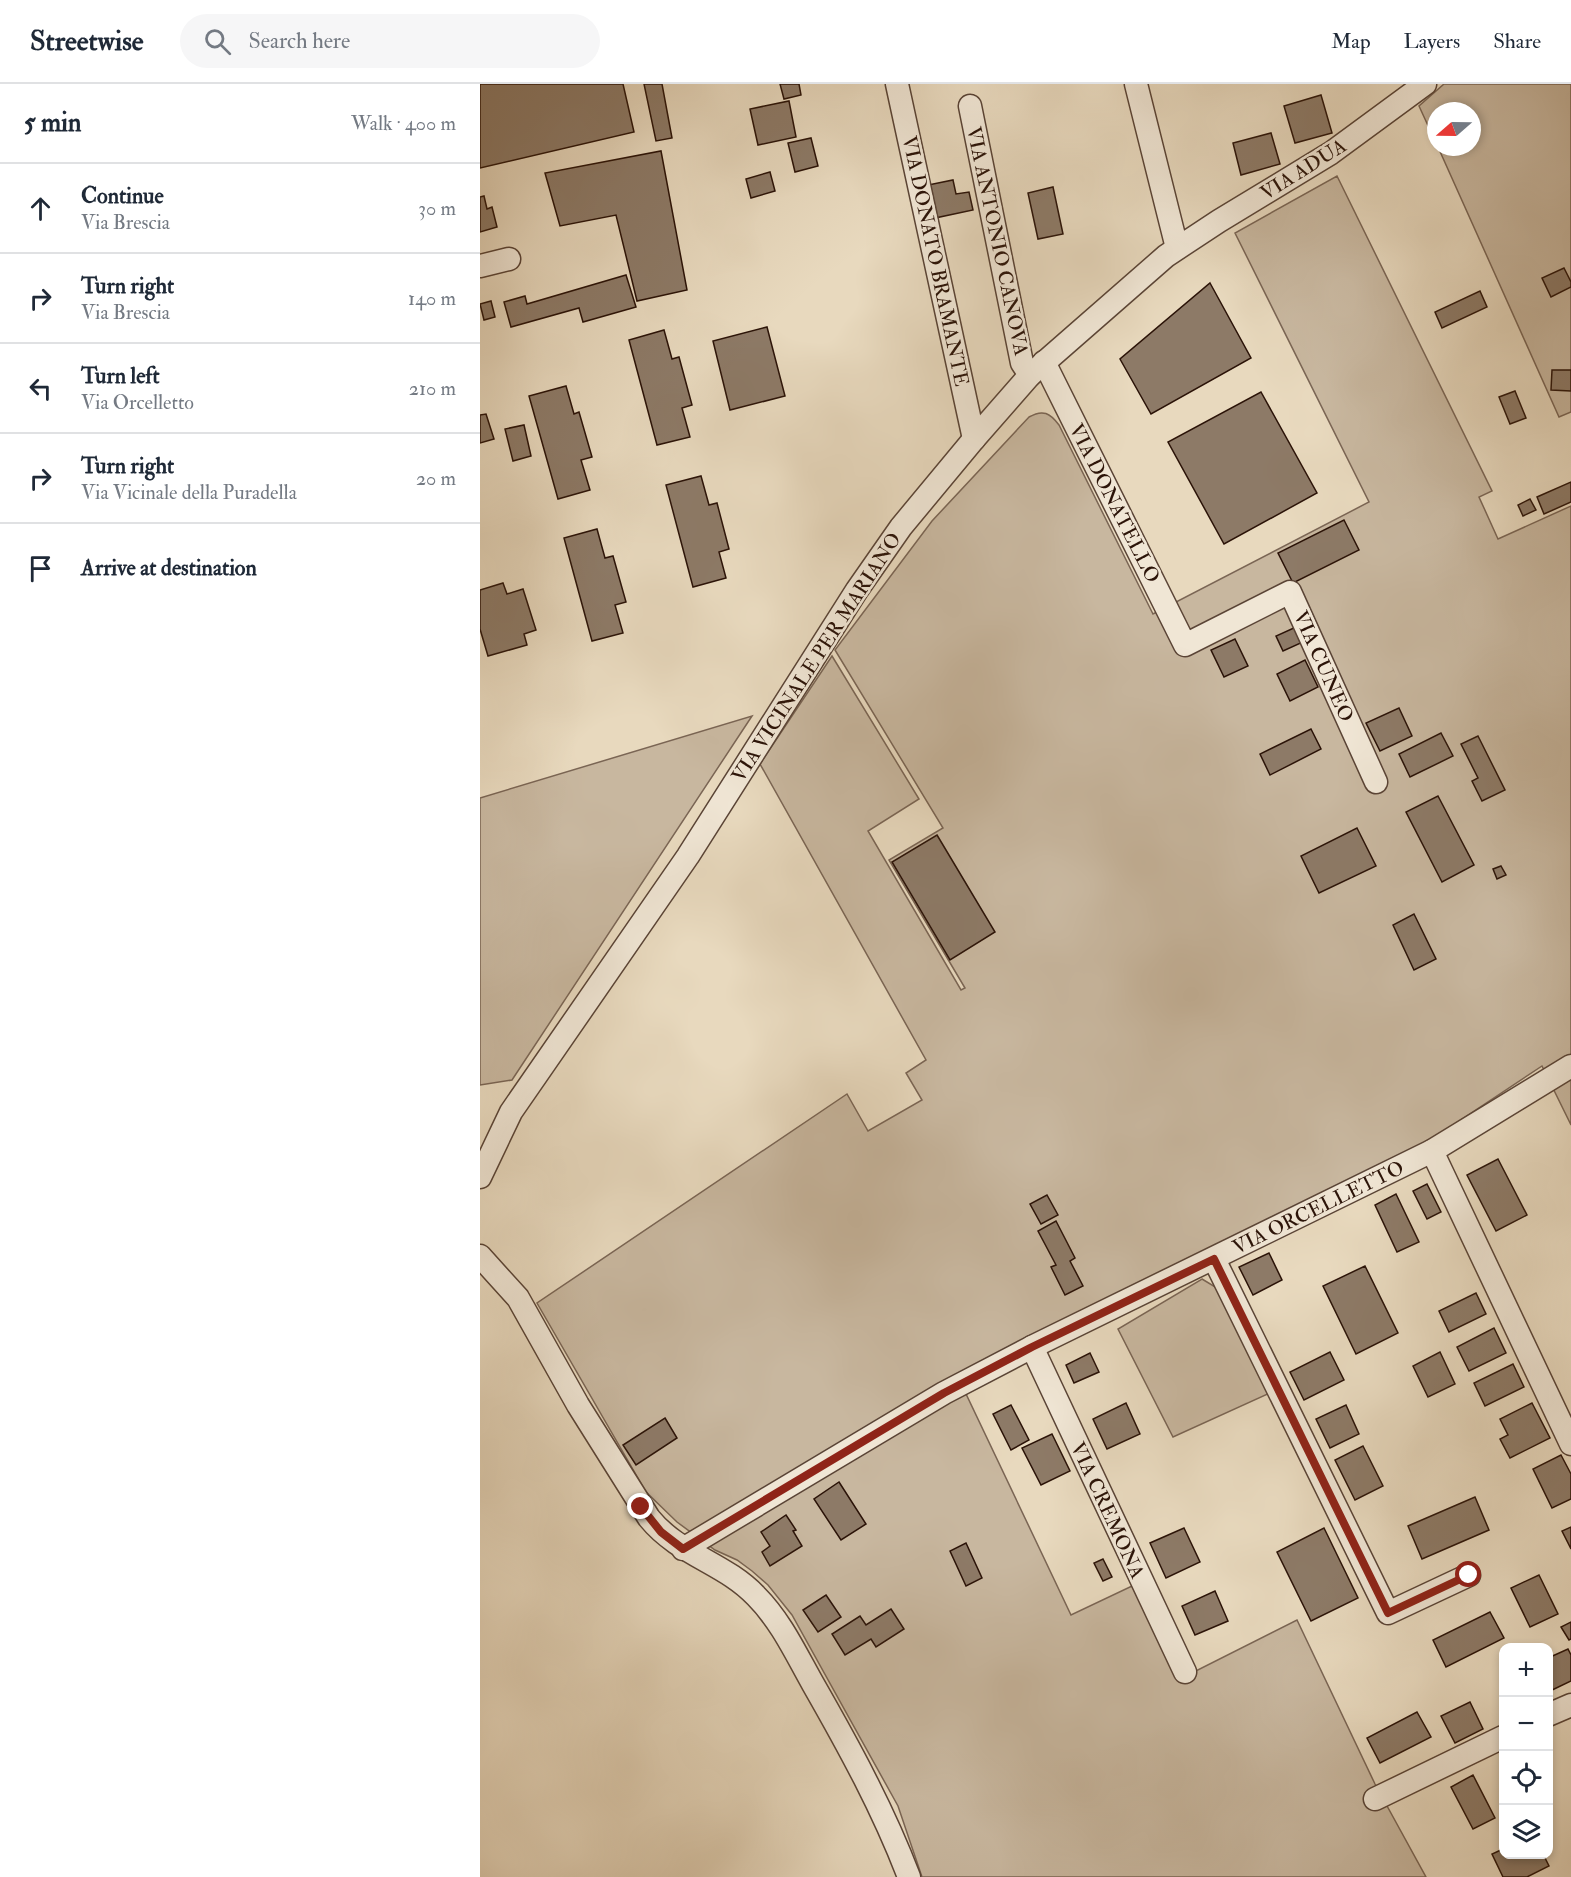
<!DOCTYPE html>
<html lang="en">
<head>
<meta charset="utf-8">
<style>
  body { margin:0; font-family:"IM FELL Double Pica",serif; background:#f6f6f7; color:#1f2937 }
  .controls { position:absolute; right:18px; bottom:18px; display:grid; overflow:hidden; border-radius:12px; box-shadow:0 3px 9px #0003 }
  .controls button { width:54px; height:54px; display:grid; place-items:center; padding:0; border:0; border-bottom:2px solid #e0e1e3; background:#fff; color:#1f2937; font:30px sans-serif }
  .compass { position:absolute; left:947px; top:18px; width:54px; height:54px; border-radius:50%; background:#fff; box-shadow:0 3px 9px #0003; rotate:250deg }
  .stop { position:absolute; width:18px; height:18px; margin:-14px; border:4px solid #8f2418; border-radius:50%; background:#fff }
  .stop.end { background:#8f2418; border-color:#fff; box-shadow:0 2px 6px #0008 }
  .list { margin:0; padding:0; list-style:none }
  h2 { display:flex; justify-content:space-between; align-items:center; height:78px; margin:0; padding:0 24px; font-size:26px }
  h2 small { font-size:20px; font-weight:400; color:#747a83 }
  .list li { display:grid; grid-template-columns:39px 1fr auto; gap:18px; align-items:center; box-sizing:border-box; height:90px; padding:0 24px; border-top:2px solid #e0e1e3 }
  .list b { display:block; font-size:22px; white-space:nowrap }
  .list p { margin:0; font-size:20px; white-space:nowrap; color:#747a83 }
  .list em { font-size:20px; font-style:normal; color:#747a83 }
  .icon { flex:none; width:33px; height:33px; fill:none; stroke:currentColor; stroke-width:2; stroke-linecap:round; stroke-linejoin:round }
  .map { position:relative; flex:none; width:1091px; height:1793px; overflow:hidden }
  header { display:flex; align-items:center; gap:36px; box-sizing:border-box; height:84px; padding:0 30px; background:#fff; border-bottom:2px solid #e0e1e3 }
  header strong { font-size:28px }
  nav { display:flex; gap:33px; margin-inline-start:auto; font-size:21px }
  .search { width:420px; height:54px; background:#f6f6f7; display:flex; align-items:center; gap:15px; box-sizing:border-box; padding:0 21px; border-radius:33px; color:#747a83; font-size:22px }
  main { display:flex }
  aside { flex:1; background:#fff }
  .map>svg:first-child { display:block }
  .green { fill:#c8b79f; stroke:#7a6554; stroke-width:1.5 }
  .building { fill:#8d7a67; stroke:#2b1308; stroke-width:1.5 }
  .lines { fill:none; stroke-linecap:round; stroke-linejoin:round }
  .street-casing { stroke:#5a4436; stroke-width:25 }
  .street { stroke:#f0e6d5; stroke-width:22 }
  .route { stroke:#8f2418; stroke-width:8 }
  .labels { text-anchor:middle; stroke-width:5; stroke-linejoin:round; paint-order:stroke }
  .street-label { font-size:20px; fill:#2b1308; stroke:#f0e6d5 }
</style>
</head>
<body>
<header>
<strong>Streetwise</strong>
<div class="search"><svg class="icon" aria-label="search" viewBox="0 0 24 24"><circle cx="10" cy="10" r="6"/><path d="M15 15l6 6"/></svg>Search here</div>
<nav><a>Map</a><a>Layers</a><a>Share</a></nav>
</header>
<main>
<aside>
<h2>5 min<small>Walk · 400 m</small></h2>
<ul class="list">
<li><svg class="icon" aria-label="ahead" viewBox="0 0 24 24"><path d="M12 20V5M6 11l6-6 6 6"/></svg><div><b>Continue</b><p>Via Brescia</p></div><em>30 m</em></li>
<li><svg class="icon" aria-label="right" viewBox="0 0 24 24"><path d="M7 20v-9h11M14 6l5 5-5 5"/></svg><div><b>Turn right</b><p>Via Brescia</p></div><em>140 m</em></li>
<li><svg class="icon" aria-label="left" viewBox="0 0 24 24"><path d="M17 20v-9H6M10 6l-5 5 5 5"/></svg><div><b>Turn left</b><p>Via Orcelletto</p></div><em>210 m</em></li>
<li><svg class="icon" aria-label="right" viewBox="0 0 24 24"><path d="M7 20v-9h11M14 6l5 5-5 5"/></svg><div><b>Turn right</b><p>Via Vicinale della Puradella</p></div><em>20 m</em></li>
<li><svg class="icon" aria-label="arrive" viewBox="0 0 24 24"><path d="M6 21V4h12l-3 4 3 4H6"/></svg><div><b>Arrive at destination</b></div></li>
</ul>
</aside>
<div class="map">
<svg width="1091" height="1793" viewBox="0 0 1091 1793">
  <rect width="100%" height="100%" fill="#e8d9be"/>
  <filter id="stains"><feTurbulence type="fractalNoise" baseFrequency=".00333" numOctaves="4"/><feColorMatrix values="0 0 0 0 .2 0 0 0 0 .09 0 0 0 0 .02 0 0 0 .5 -.17"/></filter>
  <radialGradient id="worn" r=".72"><stop offset=".6" stop-color="#630" stop-opacity="0"/><stop offset="1" stop-color="#630" stop-opacity=".3"/></radialGradient>
  <!-- green -->
  <g class="green">
    <polygon points="964,0 1091,0 1091,328 1079,333 958,63 992,63 992,27 956,27 956,59 939,22"/>
    <path d="M857,92L1012,407L999,413L1018,455L1091,422V1041L1062,982L940,1063L478,1293L591,1531L652,1502L698,1596L817,1536L895,1700L946,1793H442L418,1722L312,1531L288,1501L272,1487L257,1476L235,1466L197,1438L166,1408L57,1219L367,1010L388,1047L442,1016L426,989L446,976L280,680L352,572L439,715L388,747L481,906L485,904L409,776L463,744L355,566L452,437L549,333C563,325 570,329 579,341L673,530L889,418L755,149Z"/>
    <polygon points="272,632 32,996 0,1001 0,714"/>
    <polygon points="722,1195 737,1204 790,1309 693,1353 638,1245"/>
  </g>
  <!-- building -->
  <g class="building">
    <polygon points="0,0 143,0 154,48 0,84"/>
    <polygon points="164,0 182,0 192,54 176,57"/>
    <polygon points="300,0 319,0 321,11 304,15"/>
    <polygon points="841,11 852,49 815,59 804,22"/>
    <polygon points="309,17 316,53 278,61 270,25"/>
    <polygon points="791,49 800,80 761,91 753,59"/>
    <polygon points="331,54 338,82 315,88 308,59"/>
    <polygon points="181,67 207,206 157,217 136,131 80,142 65,89"/>
    <polygon points="290,88 295,107 271,114 266,95"/>
    <polygon points="473,96 476,110 489,108 493,126 455,134 448,101"/>
    <polygon points="573,103 583,150 558,155 548,109"/>
    <polygon points="4,112 7,125 12,123 17,143 0,148 0,113"/>
    <polygon points="1084,184 1091,198 1091,203 1071,213 1062,194"/>
    <polygon points="146,191 156,223 103,238 99,224 31,243 24,218 45,212 47,220"/>
    <polygon points="730,199 771,274 671,330 640,275"/>
    <polygon points="1000,207 1007,223 962,244 955,228"/>
    <polygon points="11,217 15,233 4,236 0,220"/>
    <polygon points="287,243 305,312 250,326 233,257"/>
    <polygon points="184,246 192,275 199,273 212,321 202,324 210,353 177,361 149,256"/>
    <polygon points="1072,286 1091,286 1091,307 1071,306"/>
    <polygon points="86,302 94,330 99,328 112,373 101,376 110,406 78,415 49,312"/>
    <polygon points="1035,307 1046,334 1030,340 1019,313"/>
    <polygon points="781,308 837,409 744,460 688,358"/>
    <polygon points="6,330 14,355 0,359 0,331"/>
    <polygon points="44,341 51,372 33,377 25,345"/>
    <polygon points="221,392 229,421 237,419 249,465 239,468 246,494 213,503 186,401"/>
    <polygon points="1091,398 1091,418 1064,430 1057,413"/>
    <polygon points="1050,415 1056,426 1043,432 1038,421"/>
    <polygon points="864,436 879,466 813,499 798,469"/>
    <polygon points="117,445 125,474 133,472 146,518 135,521 143,549 112,557 84,454"/>
    <polygon points="23,499 27,510 43,505 56,546 44,550 47,561 8,572 0,545 0,506"/>
    <polygon points="816,543 823,558 803,567 796,552"/>
    <polygon points="755,555 768,582 744,593 731,566"/>
    <polygon points="825,576 838,603 810,617 797,590"/>
    <polygon points="919,624 932,652 900,667 886,639"/>
    <polygon points="831,645 841,665 790,691 780,670"/>
    <polygon points="961,649 973,672 930,693 919,670"/>
    <polygon points="998,652 1025,706 1002,717 992,697 998,694 981,660"/>
    <polygon points="958,712 994,781 962,798 926,728"/>
    <polygon points="877,744 896,782 839,809 821,772"/>
    <polygon points="457,751 515,848 470,876 412,778"/>
    <polygon points="1021,782 1026,791 1017,795 1013,785"/>
    <polygon points="934,830 956,875 934,886 913,841"/>
    <polygon points="1018,1075 1047,1131 1016,1147 987,1091"/>
    <polygon points="947,1100 961,1128 947,1135 933,1107"/>
    <polygon points="916,1110 939,1158 917,1168 895,1121"/>
    <polygon points="567,1111 578,1131 561,1140 550,1120"/>
    <polygon points="576,1137 595,1174 590,1177 603,1202 585,1211 571,1183 576,1181 558,1147"/>
    <polygon points="789,1169 802,1196 773,1211 759,1183"/>
    <polygon points="885,1182 918,1249 876,1270 843,1202"/>
    <polygon points="996,1209 1006,1230 969,1248 959,1227"/>
    <polygon points="1014,1244 1026,1269 989,1287 977,1263"/>
    <polygon points="850,1268 864,1296 824,1316 810,1288"/>
    <polygon points="960,1268 975,1300 948,1313 933,1282"/>
    <polygon points="610,1269 619,1288 594,1299 586,1281"/>
    <polygon points="1033,1280 1044,1303 1005,1322 994,1299"/>
    <polygon points="646,1319 660,1350 627,1365 613,1335"/>
    <polygon points="1052,1319 1070,1354 1030,1374 1020,1355 1028,1351 1020,1335"/>
    <polygon points="531,1321 549,1356 531,1366 513,1330"/>
    <polygon points="866,1321 879,1350 850,1364 836,1335"/>
    <polygon points="185,1334 197,1354 156,1381 143,1361"/>
    <polygon points="572,1350 590,1387 561,1401 542,1364"/>
    <polygon points="883,1362 903,1402 875,1416 855,1376"/>
    <polygon points="1081,1371 1091,1390 1091,1415 1072,1424 1053,1385"/>
    <polygon points="359,1398 386,1440 361,1456 334,1415"/>
    <polygon points="995,1413 1009,1446 942,1475 928,1442"/>
    <polygon points="306,1431 316,1446 313,1447 322,1462 290,1482 282,1468 290,1462 281,1448"/>
    <polygon points="1091,1443 1091,1465 1082,1447"/>
    <polygon points="704,1444 720,1478 686,1494 670,1459"/>
    <polygon points="844,1444 878,1514 831,1537 797,1468"/>
    <polygon points="486,1459 502,1494 486,1502 470,1467"/>
    <polygon points="623,1475 632,1493 623,1497 614,1479"/>
    <polygon points="1059,1491 1078,1530 1050,1543 1031,1504"/>
    <polygon points="735,1507 748,1537 715,1551 702,1522"/>
    <polygon points="346,1511 361,1533 338,1548 323,1526"/>
    <polygon points="411,1525 424,1545 396,1563 391,1555 365,1571 352,1550 380,1532 386,1541"/>
    <polygon points="1010,1528 1024,1554 966,1583 953,1556"/>
    <polygon points="1091,1538 1091,1555 1089,1556 1081,1543"/>
    <polygon points="1088,1565 1091,1571 1091,1597 1068,1608 1068,1574"/>
    <polygon points="990,1618 1003,1645 975,1659 961,1632"/>
    <polygon points="937,1628 951,1653 900,1679 887,1654"/>
    <polygon points="993,1691 1015,1734 993,1745 971,1703"/>
    <polygon points="1023,1765 1023,1770 1063,1770 1069,1782 1047,1793 1023,1793 1012,1770"/>
  </g>
  <g class="lines">
    <!-- street casing -->
    <g class="street-casing">
      <g id="street">
        <polyline points="417,0 494,355"/>
        <polyline points="656,0 697,164"/>
        <polyline points="490,22 542,279 550,291"/>
        <polyline points="0,182 29,175"/>
        <polyline points="564,278 705,561 810,508 896,698"/>
        <polyline points="952,1067 1091,1360"/>
        <polyline points="0,1093 31,1028 208,772 377,506 421,443 494,355 550,291 686,172 739,137 851,69 945,0"/>
        <path d="M0,1172L38,1214L98,1321L169,1434C199,1471 245,1479 276,1512C301,1537 316,1570 333,1600C369,1663 403,1725 429,1793"/>
        <polyline points="734,1175 908,1529 989,1491"/>
        <polyline points="552,1263 705,1588"/>
        <polyline points="203,1465 464,1309 552,1263 952,1067 1091,982"/>
        <polyline points="1068,1631 1091,1621"/>
        <polyline points="895,1715 1023,1653"/>
      </g>
    </g>
    <!-- street -->
    <use href="#street" class="street"/>
  </g>
  <g class="lines">
    <!-- route -->
    <polyline class="route" points="161,1423 181,1448 203,1465 464,1309 552,1263 734,1175 908,1529 989,1491"/>
  </g>
  <g class="labels">
    <!-- street labels -->
    <g class="street-label">
      <text transform="translate(823 85) rotate(-32)" y="7">VIA ADUA</text>
      <text transform="translate(518 157) rotate(78)" y="7">VIA ANTONIO CANOVA</text>
      <text transform="translate(456 177) rotate(78)" y="7">VIA DONATO BRAMANTE</text>
      <text transform="translate(635 419) rotate(63)" y="7">VIA DONATELLO</text>
      <text transform="translate(336 573) rotate(-57)" y="7">VIA VICINALE PER MARIANO</text>
      <text transform="translate(844 582) rotate(66)" y="7">VIA CUNEO</text>
      <text transform="translate(838 1123) rotate(-26)" y="7">VIA ORCELLETTO</text>
      <text transform="translate(628 1426) rotate(65)" y="7">VIA CREMONA</text>
    </g>
  </g>
  <rect width="100%" height="100%" filter="url(#stains)"/>
  <rect width="100%" height="100%" fill="url(#worn)"/>
</svg>
<div class="controls">
<button>+</button>
<button>−</button>
<button><svg class="icon" aria-label="locate" viewBox="0 0 24 24"><circle cx="12" cy="12" r="6"/><path d="M12 2v4M12 18v4M2 12h4M18 12h4"/></svg></button>
<button><svg class="icon" aria-label="layers" viewBox="0 0 24 24"><path d="M12 4l9 5-9 5-9-5zM3 14l9 5 9-5"/></svg></button>
</div>
<svg class="compass" viewBox="-18 -18 36 36"><path d="M0-13l5 13h-10z" fill="#e53935"/><path d="M0 13l5-13h-10z" fill="#747a83"/></svg>
<div class="stop" style="left:989px;top:1491px"></div>
<div class="stop end" style="left:161px;top:1423px"></div>
</div>
</main>
</body>
</html>
